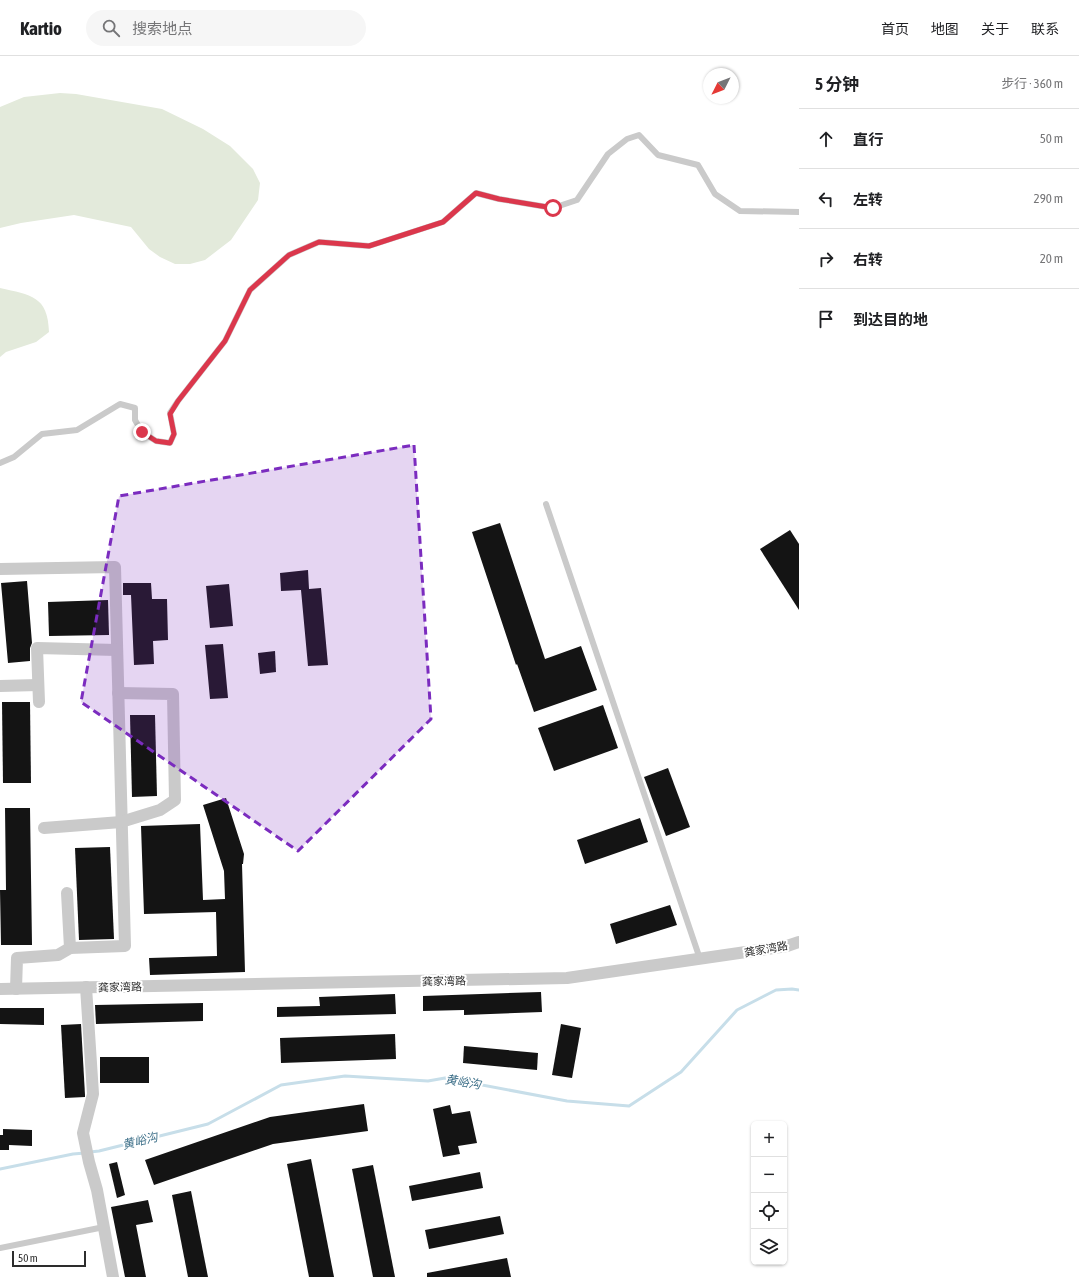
<!DOCTYPE html>
<html lang="zh">
<head>
<meta charset="utf-8">
<style>
  body { margin:0; font-family:"Asap Condensed","Noto Sans SC",sans-serif; background:#f6f6f6; color:#202124 }
  .controls { position:absolute; right:12px; bottom:12px; display:grid; overflow:hidden; border-radius:6px; box-shadow:0 1px 3px #0004 }
  .controls button { width:36px; height:36px; display:grid; place-items:center; padding:0; border:0; border-bottom:1px solid #e0e0e0; background:#fff; color:#202124; font:20px sans-serif }
  .compass { position:absolute; left:703px; top:12px; width:36px; height:36px; border-radius:50%; background:#fff; box-shadow:0 1px 3px #0004; rotate:228deg }
  .scale { position:absolute; left:12px; bottom:10px; width:74px; box-sizing:border-box; padding-left:4px; border:2px solid #2d2d2d; border-top:0; font-size:11px; line-height:14px; white-space:nowrap; color:#2d2d2d; -webkit-text-stroke:3px #fff; paint-order:stroke }
  .stop { position:absolute; width:12px; height:12px; margin:-9px; border:3px solid #db374c; border-radius:50%; background:#fff }
  .stop.end { background:#db374c; border-color:#fff; box-shadow:0 1px 4px #0008 }
  .list { margin:0; padding:0; list-style:none }
  h2 { display:flex; justify-content:space-between; align-items:center; height:52px; margin:0; padding:0 16px; font-size:17px }
  h2 small { font-size:13px; font-weight:400; color:#757577 }
  .list li { display:grid; grid-template-columns:26px 1fr auto; gap:12px; align-items:center; box-sizing:border-box; height:60px; padding:0 16px; border-top:1px solid #e0e0e0 }
  .list b { display:block; font-size:15px; white-space:nowrap }
  .list em { font-size:13px; font-style:normal; color:#757577 }
  .icon { flex:none; width:22px; height:22px; fill:none; stroke:currentColor; stroke-width:2; stroke-linecap:round; stroke-linejoin:round }
  .map { position:relative; flex:none; width:799px; height:1221px; overflow:hidden }
  header { display:flex; align-items:center; gap:24px; box-sizing:border-box; height:56px; padding:0 20px; background:#fff; border-bottom:1px solid #e0e0e0 }
  header strong { font-size:19px }
  nav { display:flex; gap:22px; margin-inline-start:auto; font-size:14px }
  .search { width:280px; height:36px; background:#f6f6f6; display:flex; align-items:center; gap:10px; box-sizing:border-box; padding:0 14px; border-radius:22px; color:#757577; font-size:15px }
  main { display:flex }
  aside { flex:1; background:#fff }
  .map>svg:first-child { display:block }
  .green { fill:#e3eadb }
  .lines { fill:none; stroke-linecap:round; stroke-linejoin:round }
  .stream { stroke:#c7dee9; stroke-width:3 }
  .building { fill:#141414 }
  .service { stroke:#cacaca; stroke-width:6 }
  .minor { stroke:#cacaca; stroke-width:12 }
  .route { stroke:#db374c; stroke-width:5 }
  .marked { fill:#7b2cbf; fill-opacity:0.2; stroke:#7b2cbf; stroke-width:3; stroke-dasharray:8 5; stroke-linejoin:round }
  .labels { text-anchor:middle; stroke-width:4; stroke-linejoin:round; paint-order:stroke }
  .street-label { font-size:11px; fill:#2d2d2d; stroke:#fff }
  .water-label { font-size:12px; font-style:italic; fill:#3f718a; stroke:#fff }
</style>
</head>
<body>
<header>
<strong>Kartio</strong>
<div class="search"><svg class="icon" aria-label="search" viewBox="0 0 24 24"><circle cx="10" cy="10" r="6"/><path d="M15 15l6 6"/></svg>搜索地点</div>
<nav><a>首页</a><a>地图</a><a>关于</a><a>联系</a></nav>
</header>
<main>
<div class="map">
<svg width="799" height="1221" viewBox="0 0 799 1221">
  <rect width="100%" height="100%" fill="#fff"/>
  <!-- green -->
  <g class="green">
    <polygon points="60,37 76,38 162,53 203,73 230,90 253,113 260,127 258,144 231,184 205,204 190,208 175,208 160,201 149,193 131,171 74,159 21,167 0,172 0,51 24,41"/>
    <path d="M0,232C31,239 48,240 49,276L36,286L6,296L0,301Z"/>
  </g>
  <g class="lines">
    <!-- stream -->
    <g class="stream">
      <polyline points="90,1096 99,1095 208,1068 281,1029 345,1020 428,1025 445,1022 567,1045 629,1050 681,1016 737,954 776,934 792,933 799,934"/>
      <polyline points="0,1113 73,1098 85,1097"/>
    </g>
  </g>
  <!-- building -->
  <g class="building">
    <polygon points="500,467 545,603 581,590 597,634 534,656 517,608 516,609 472,476"/>
    <polygon points="790,474 799,488 799,554 760,493"/>
    <polygon points="308,514 309,533 321,532 328,609 308,610 301,534 281,535 280,517"/>
    <polygon points="27,525 32,587 30,592 30,605 8,607 1,527"/>
    <polygon points="123,527 151,527 152,543 167,543 168,584 153,585 154,608 134,609 131,539 123,539"/>
    <polygon points="229,528 233,570 210,572 206,530"/>
    <polygon points="108,544 109,579 49,580 48,546"/>
    <polygon points="223,588 228,642 210,643 205,589"/>
    <polygon points="275,595 276,616 260,618 258,597"/>
    <polygon points="2,646 30,646 31,727 3,727"/>
    <polygon points="603,649 618,692 554,715 538,672"/>
    <polygon points="130,659 155,659 157,740 132,741"/>
    <polygon points="668,712 690,771 666,780 644,721"/>
    <polygon points="226,742 244,798 243,808 242,808 245,916 150,919 149,902 217,900 216,856 144,858 141,770 200,768 203,844 225,843 224,815 203,749"/>
    <polygon points="5,752 30,752 32,889 1,889 0,834 6,834"/>
    <polygon points="640,762 648,786 585,808 577,784"/>
    <polygon points="110,791 114,883 79,884 75,792"/>
    <polygon points="670,849 677,869 616,888 610,868"/>
    <polygon points="541,936 542,956 464,959 464,954 423,955 423,940"/>
    <polygon points="395,938 396,958 277,961 277,951 320,950 319,941"/>
    <polygon points="203,947 203,965 96,968 95,949"/>
    <polygon points="0,952 44,952 44,969 0,968"/>
    <polygon points="81,968 85,1039 85,1041 65,1042 61,969"/>
    <polygon points="561,968 581,972 572,1022 552,1019"/>
    <polygon points="395,978 396,1003 281,1007 280,982"/>
    <polygon points="464,990 538,997 537,1014 463,1007"/>
    <rect x="100" y="1001" width="49" height="26"/>
    <polygon points="364,1048 368,1075 273,1088 154,1129 145,1104 270,1061"/>
    <polygon points="450,1049 452,1058 470,1055 477,1087 458,1090 460,1098 443,1101 433,1053"/>
    <polygon points="3,1073 32,1074 32,1090 9,1089 9,1094 0,1094 0,1079 3,1079"/>
    <polygon points="311,1103 334,1221 309,1221 287,1108"/>
    <polygon points="117,1106 125,1139 117,1142 109,1108"/>
    <polygon points="373,1109 395,1221 373,1221 352,1113"/>
    <polygon points="480,1116 483,1132 412,1145 409,1130"/>
    <polygon points="191,1135 208,1221 188,1221 172,1139"/>
    <polygon points="148,1144 153,1166 136,1169 146,1221 125,1221 111,1151"/>
    <polygon points="500,1160 504,1178 429,1193 425,1174"/>
    <polygon points="507,1202 511,1221 427,1221 427,1217"/>
  </g>
  <g class="lines">
    <!-- service -->
    <g class="service">
      <polyline points="0,407 14,401 42,378 77,374 120,348 135,352 135,364 142,376 156,385 170,387 174,378 170,357 178,345 225,285 250,234 289,199 319,186 369,190 443,166 476,137 499,143 553,152 577,144 608,98 627,83 639,79 658,99 698,109 715,138 740,155 799,156"/>
      <polyline points="546,448 700,903"/>
      <polyline points="0,1192 104,1171"/>
    </g>
    <!-- minor -->
    <g class="minor">
      <polyline points="0,513 115,511 125,890 70,892"/>
      <polyline points="0,630 38,629"/>
      <polyline points="39,646 37,592 117,594"/>
      <polyline points="44,772 121,766 160,754 175,744 173,638 118,637"/>
      <polyline points="86,931 93,1038 83,1077 89,1106 97,1134 113,1221"/>
      <polyline points="0,933 567,922 787,890 799,886"/>
      <polyline points="16,933 17,902 58,899 70,892 67,837"/>
    </g>
  </g>
  <g class="lines">
    <!-- route -->
    <polyline class="route" points="142,376 156,385 170,387 174,378 170,358 178,345 225,285 250,234 289,199 319,186 369,190 443,166 476,137 499,143 553,152"/>
  </g>
  <!-- marked area -->
  <path class="marked" d="M414,389L431,663L298,795L81,646L119,440Z"/>
  <g class="labels">
    <!-- street labels -->
    <g class="street-label">
      <text transform="translate(766 893) rotate(-10)" y="4">龚家湾路</text>
      <text transform="translate(444 925) rotate(-1)" y="4">龚家湾路</text>
      <text transform="translate(120 931) rotate(-1)" y="4">龚家湾路</text>
    </g>
    <!-- water labels -->
    <g class="water-label">
      <text transform="translate(463 1026) rotate(9)" y="4">黄峪沟</text>
      <text transform="translate(140 1085) rotate(-14)" y="4">黄峪沟</text>
    </g>
  </g>
</svg>
<div class="controls">
<button>+</button>
<button>−</button>
<button><svg class="icon" aria-label="locate" viewBox="0 0 24 24"><circle cx="12" cy="12" r="6"/><path d="M12 2v4M12 18v4M2 12h4M18 12h4"/></svg></button>
<button><svg class="icon" aria-label="layers" viewBox="0 0 24 24"><path d="M12 4l9 5-9 5-9-5zM3 14l9 5 9-5"/></svg></button>
</div>
<svg class="compass" viewBox="-18 -18 36 36"><path d="M0-13l5 13h-10z" fill="#e53935"/><path d="M0 13l5-13h-10z" fill="#757577"/></svg>
<div class="scale">50 m</div>
<div class="stop" style="left:553px;top:152px"></div>
<div class="stop end" style="left:142px;top:376px"></div>
</div>
<aside>
<h2>5 分钟<small>步行 · 360 m</small></h2>
<ul class="list">
<li><svg class="icon" aria-label="ahead" viewBox="0 0 24 24"><path d="M12 20V5M6 11l6-6 6 6"/></svg><div><b>直行</b></div><em>50 m</em></li>
<li><svg class="icon" aria-label="left" viewBox="0 0 24 24"><path d="M17 20v-9H6M10 6l-5 5 5 5"/></svg><div><b>左转</b></div><em>290 m</em></li>
<li><svg class="icon" aria-label="right" viewBox="0 0 24 24"><path d="M7 20v-9h11M14 6l5 5-5 5"/></svg><div><b>右转</b></div><em>20 m</em></li>
<li><svg class="icon" aria-label="arrive" viewBox="0 0 24 24"><path d="M6 21V4h12l-3 4 3 4H6"/></svg><div><b>到达目的地</b></div></li>
</ul>
</aside>
</main>
</body>
</html>
